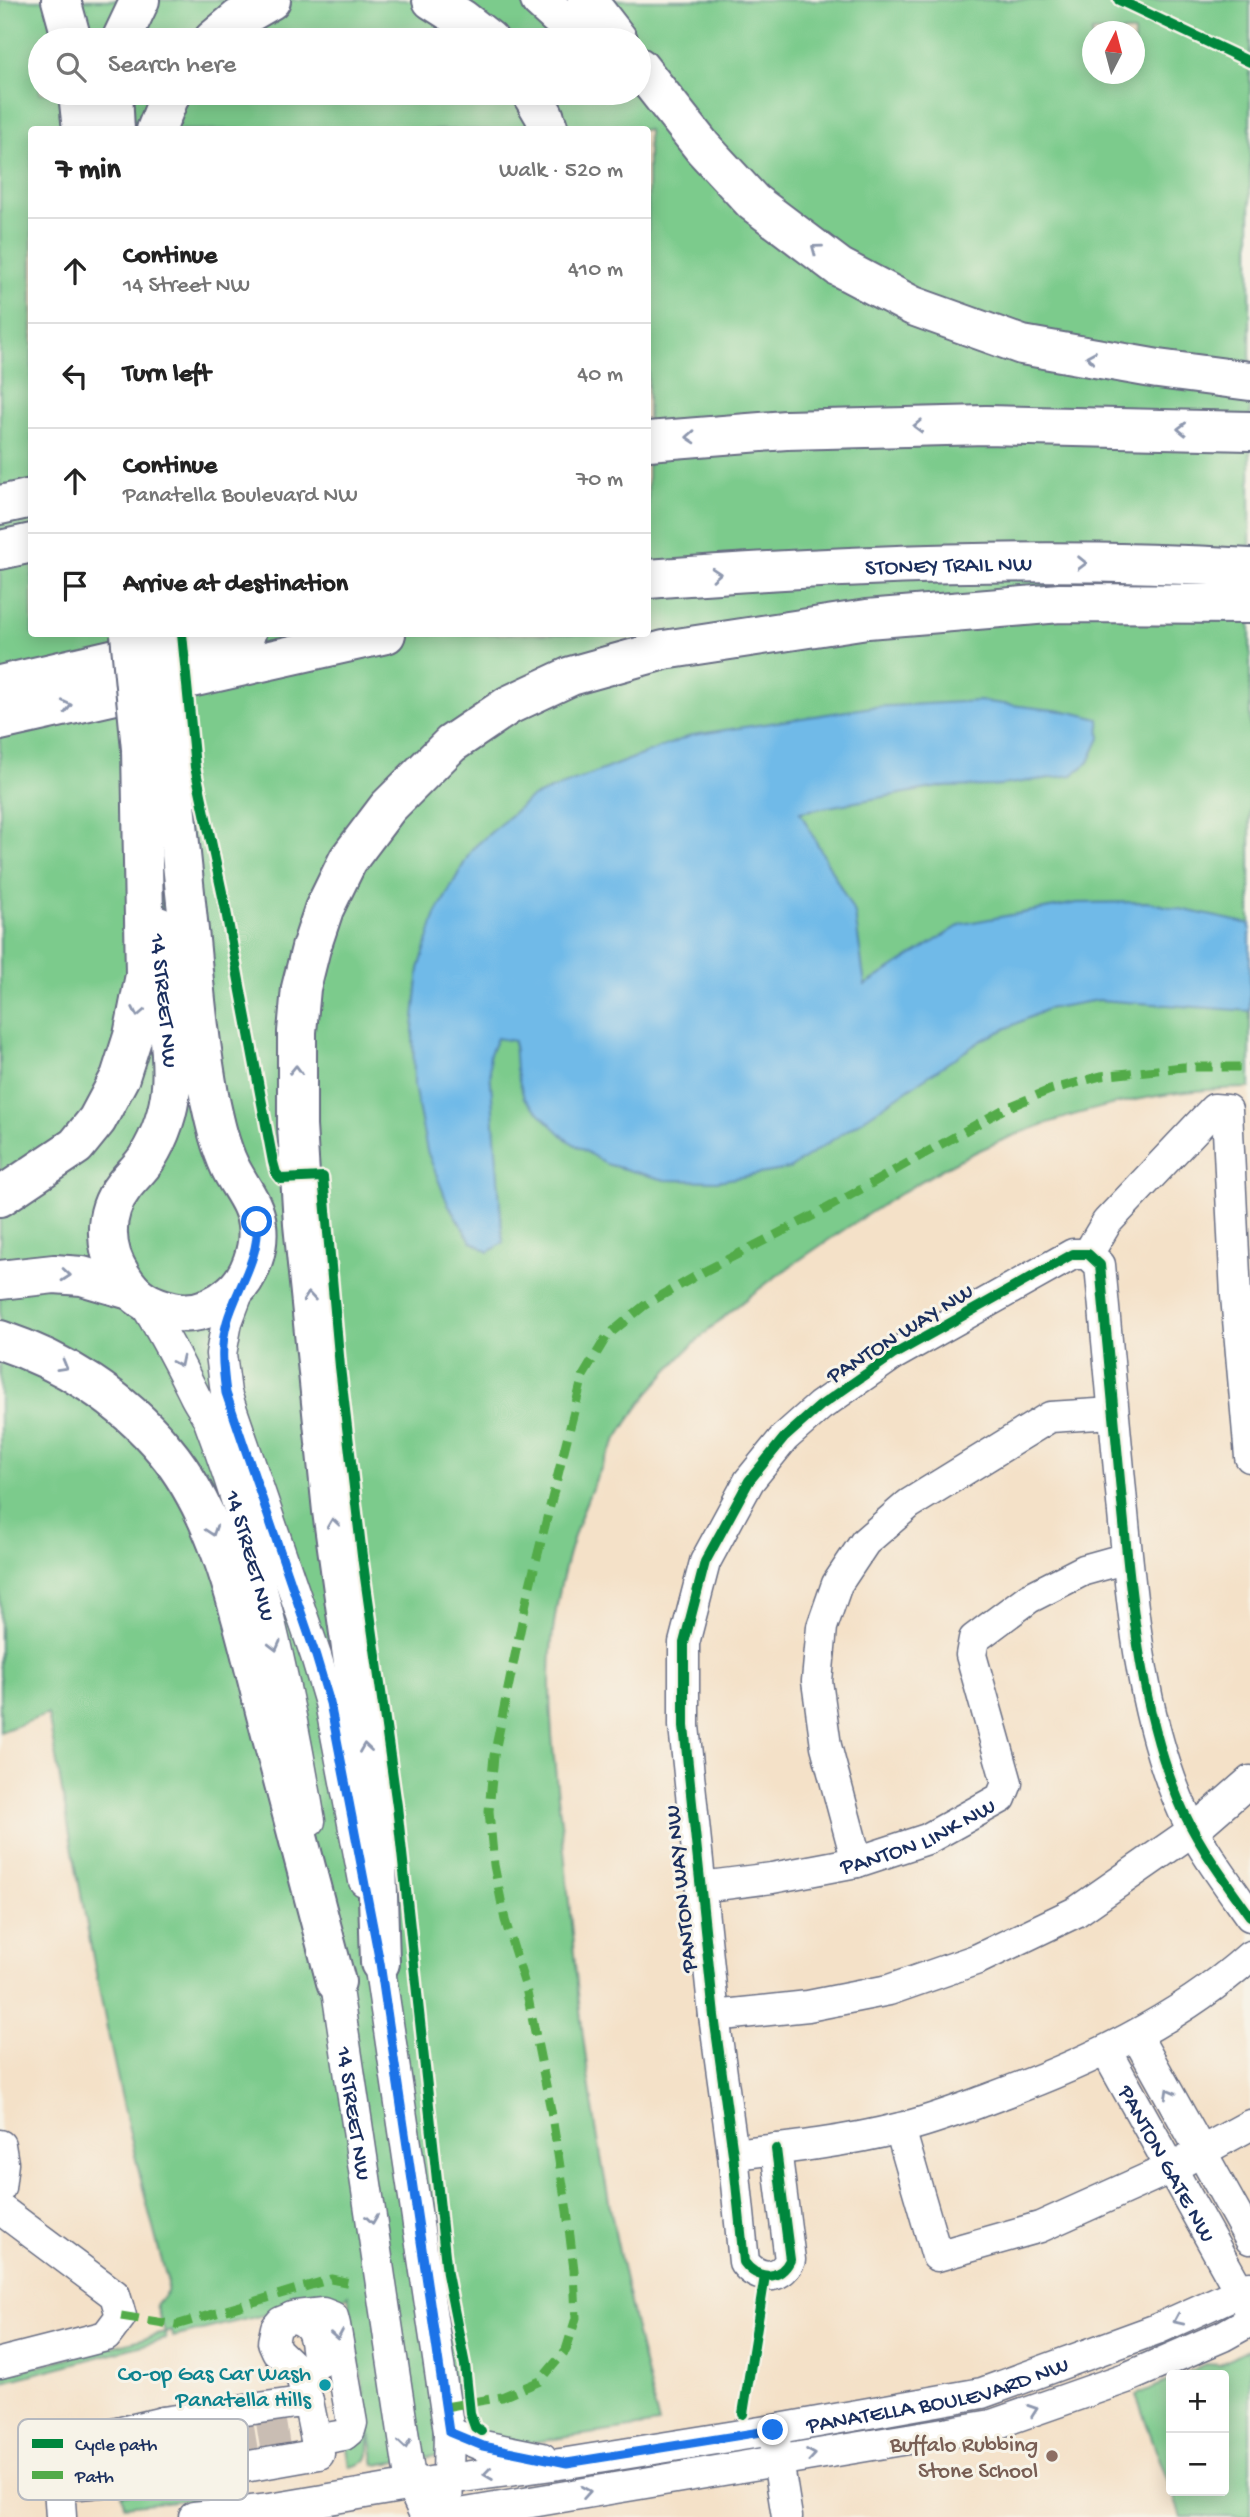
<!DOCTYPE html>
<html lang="en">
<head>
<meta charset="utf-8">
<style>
  body { margin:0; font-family:"Gochi Hand",sans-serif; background:#f2f2f2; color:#222 }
  .controls { position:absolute; right:21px; bottom:21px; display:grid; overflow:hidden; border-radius:7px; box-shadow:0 4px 18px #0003 }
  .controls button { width:63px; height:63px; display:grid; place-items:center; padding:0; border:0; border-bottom:2px solid #e0e0e0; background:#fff; color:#222; font:35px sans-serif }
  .compass { position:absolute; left:1082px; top:21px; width:63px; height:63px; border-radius:50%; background:#fff; box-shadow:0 4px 18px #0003; rotate:6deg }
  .stop { position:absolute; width:21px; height:21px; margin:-16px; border:5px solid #1a73e8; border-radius:50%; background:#fff }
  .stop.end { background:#1a73e8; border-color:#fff; box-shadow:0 2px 7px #0008 }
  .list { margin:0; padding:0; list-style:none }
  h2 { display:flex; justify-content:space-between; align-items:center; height:91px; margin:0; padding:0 28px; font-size:30px }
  h2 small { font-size:23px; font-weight:400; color:#767676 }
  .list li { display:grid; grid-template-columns:46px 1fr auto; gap:21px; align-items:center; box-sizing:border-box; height:105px; padding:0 28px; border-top:2px solid #e0e0e0 }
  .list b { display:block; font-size:26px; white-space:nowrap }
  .list p { margin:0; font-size:23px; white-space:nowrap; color:#767676 }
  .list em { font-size:23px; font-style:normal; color:#767676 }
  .icon { flex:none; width:38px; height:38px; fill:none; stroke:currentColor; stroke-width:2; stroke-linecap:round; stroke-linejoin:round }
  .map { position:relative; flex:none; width:1250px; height:2517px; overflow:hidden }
  .search { position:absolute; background:#fff; box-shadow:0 4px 18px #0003; left:28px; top:28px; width:623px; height:77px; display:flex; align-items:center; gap:18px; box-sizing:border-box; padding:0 24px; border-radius:38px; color:#767676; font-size:26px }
  .panel { position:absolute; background:#fff; box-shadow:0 4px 18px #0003; left:28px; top:126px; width:623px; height:511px; border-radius:7px }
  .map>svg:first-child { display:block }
  .green { fill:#7ccb8c; stroke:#4c7d75; stroke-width:2; fill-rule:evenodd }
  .water { fill:#70bae8; stroke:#4674a3; stroke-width:2 }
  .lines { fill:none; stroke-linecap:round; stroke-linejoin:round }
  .minor-tunnel { stroke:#c9bdb3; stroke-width:30; stroke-dasharray:30 15; stroke-linecap:butt }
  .minor-casing { stroke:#676d83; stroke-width:33 }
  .major-casing { stroke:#676d83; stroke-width:42 }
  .highway-casing { stroke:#676d83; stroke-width:42 }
  .minor { stroke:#fff; stroke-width:30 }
  .major { stroke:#fff; stroke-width:38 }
  .highway { stroke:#fff; stroke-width:38 }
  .major-bridge-casing { stroke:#676d83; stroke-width:42; stroke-linecap:butt }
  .major-bridge { stroke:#fff; stroke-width:38 }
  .quiet { stroke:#52ab49; stroke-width:9; stroke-dasharray:18 9; stroke-linecap:butt }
  .cycleway-casing { stroke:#f7f3e8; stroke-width:15 }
  .cycleway { stroke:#00873e; stroke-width:10 }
  .oneway { stroke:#8d97ae }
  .route { stroke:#1a73e8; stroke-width:9 }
  .culture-dot { fill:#0f9aa8; stroke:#f7f3e8; stroke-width:2.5 }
  .education-dot { fill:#8d6e63; stroke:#f7f3e8; stroke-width:2.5 }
  .labels { text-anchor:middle; stroke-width:6; stroke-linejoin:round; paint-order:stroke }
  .street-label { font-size:23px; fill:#1b2f5e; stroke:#f7f3e8 }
  .culture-label { font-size:23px; fill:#0d838f; stroke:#f7f3e8; text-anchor:end }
  .education-label { font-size:23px; fill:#785e54; stroke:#f7f3e8; text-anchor:end }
  .key { fill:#f7f3e8; stroke:#b5b8bf; stroke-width:2 }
  .key-label { font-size:19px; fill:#1b2f5e }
</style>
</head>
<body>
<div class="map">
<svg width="1250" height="2517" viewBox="0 0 1250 2517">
  <rect width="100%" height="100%" fill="#f7f3e8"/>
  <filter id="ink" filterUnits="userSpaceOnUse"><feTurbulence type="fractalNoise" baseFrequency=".0143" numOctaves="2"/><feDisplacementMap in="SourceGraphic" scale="14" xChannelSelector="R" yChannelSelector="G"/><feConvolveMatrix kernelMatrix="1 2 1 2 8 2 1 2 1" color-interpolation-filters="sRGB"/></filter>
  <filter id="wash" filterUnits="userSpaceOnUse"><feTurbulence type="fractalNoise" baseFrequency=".00686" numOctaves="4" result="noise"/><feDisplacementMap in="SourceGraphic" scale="28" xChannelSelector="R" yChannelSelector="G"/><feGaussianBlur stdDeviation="1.57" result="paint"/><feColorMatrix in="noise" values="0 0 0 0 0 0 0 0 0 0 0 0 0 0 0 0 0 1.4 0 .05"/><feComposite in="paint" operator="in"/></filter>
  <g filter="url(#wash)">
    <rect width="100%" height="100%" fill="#f4e1c8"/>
    <!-- green -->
    <g class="green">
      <path d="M0,0H1250V1088C1151,1089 1050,1115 961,1159C922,1179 885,1203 848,1227C746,1295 648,1363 596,1479C573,1530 558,1584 552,1640C545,1713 558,1787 565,1860C571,1921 576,1983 584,2044C600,2172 627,2299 659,2424L375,2465L370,2434C366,2454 377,2461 350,2467L347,2448L353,2397L364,2395L348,2295L334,2308L288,2309L173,2337L172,2331L165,2333L166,2339L0,2383V2376L165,2333L156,2306L167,2291L168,2283C115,2096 83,1905 48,1714L0,1732ZM1092,32H1134V74H1092ZM40,40H639V93H40ZM32,130H648V634H32Z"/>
      <polygon points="1250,2349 1250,2517 1181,2517 1172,2491 1224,2491 1224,2375 1182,2375 1205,2364 1220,2365"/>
      <polygon points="1171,2380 1171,2490 1136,2395"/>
      <polygon points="213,2484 219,2491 218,2497 124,2506 122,2494"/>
    </g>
    <!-- water -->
    <polygon class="water" points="979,701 1071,712 1099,719 1100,738 1089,762 1072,775 994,786 939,787 800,812 855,914 865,985 962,924 1077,903 1147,902 1250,924 1250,1011 1098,1000 1047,1009 982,1040 789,1169 717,1181 665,1180 606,1164 566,1139 524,1098 516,1070 514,1041 497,1038 489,1056 503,1243 489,1252 471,1241 448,1204 427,1151 414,1086 413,1028 419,969 436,914 472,849 530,798 693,735 872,707"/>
  </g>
  <g filter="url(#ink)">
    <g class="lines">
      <!-- minor-tunnel -->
      <g class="minor-tunnel">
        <polyline points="318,2363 324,2408"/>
        <polyline points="271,2422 275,2447"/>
        <polyline points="239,2427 243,2452"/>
        <polyline points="207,2432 212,2457"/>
      </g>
      <!-- minor casing -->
      <g class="minor-casing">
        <g id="minor">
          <polyline points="1088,1254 1107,1222 1214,1109 1227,1110 1236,1296 1250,1457"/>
          <polyline points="241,1285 227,1322 221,1354 226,1393 316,1656 330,1703 364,1881"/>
          <path id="s1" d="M144,1303C164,1333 179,1364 195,1396C200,1406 207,1414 210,1424C258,1551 288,1687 310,1821"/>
          <polyline points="857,1862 826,1746 817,1681 822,1627 837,1584 865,1542 909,1504 1050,1417 1113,1413"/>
          <path id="s2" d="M701,1887L772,1878L857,1862L927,1839L1001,1798L1007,1783L971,1655L974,1639L1029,1598L1084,1570L1127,1558"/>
          <polyline points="376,1943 449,2432 447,2517"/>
          <path id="s3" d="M333,1963L411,2485L426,2517"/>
          <polyline points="714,2016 808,2006 889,1990 978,1959 1076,1912 1195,1829 1250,1781"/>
          <polyline points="1136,2035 1250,2239"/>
          <path id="s4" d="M1106,2051L1249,2308"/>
          <polyline points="900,2129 937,2256 1040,2227 1171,2168 1250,2125"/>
          <polyline points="0,2145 3,2163 0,2188"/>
          <path d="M776,2149L790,2260C780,2281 757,2280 744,2262L733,2154L714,2016L684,1726V1643L705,1562L749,1481L784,1438L820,1406L893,1355L1073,1254H1088L1100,1265C1108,1348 1115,1430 1123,1513C1132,1608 1141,1709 1178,1799C1195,1841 1224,1879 1250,1916"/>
          <path d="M733,2154C789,2148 846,2142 900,2128C931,2121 961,2109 991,2098C1084,2064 1176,2022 1250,1956"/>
          <polyline points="0,2209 115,2295 121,2316 106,2336 0,2363"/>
          <path d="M292,2317C318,2324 314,2340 318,2363"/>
          <polyline points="308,2401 300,2373 277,2351 273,2342 276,2328 281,2322 296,2316 323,2313 333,2317 335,2325 352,2423 350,2430 344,2435 316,2440"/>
          <polyline points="163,2422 172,2475"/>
          <polyline points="449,2432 483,2446 542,2458"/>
          <polyline points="775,2441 787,2517"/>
          <polyline points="59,2486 37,2473 37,2452 163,2422 308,2401 319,2454 227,2470 59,2486 61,2517"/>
          <path id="s5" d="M194,2517L270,2509L448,2479L567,2463L773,2430L982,2393L1157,2329L1250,2287"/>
          <polyline points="442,2517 992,2425 1126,2378 1223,2336 1250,2321"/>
        </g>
      </g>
      <!-- major casing -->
      <g class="major-casing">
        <g id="major">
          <polyline points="61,0 72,40"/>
          <polyline points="121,40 140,0"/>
          <polyline points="78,93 82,130"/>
          <polyline points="113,93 115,130"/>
          <path id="s6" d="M158,926C162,957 165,987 168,1017C170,1041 173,1064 171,1087C169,1111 160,1137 147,1158C140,1169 130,1177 123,1187C102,1214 104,1250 122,1277C135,1298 149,1306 173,1311C195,1316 216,1307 232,1293C250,1278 260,1248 257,1225C255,1203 239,1186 230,1167C220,1146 215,1123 210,1100C200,1047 195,993 190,940C183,874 176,807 170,741"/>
        </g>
      </g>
      <!-- highway casing -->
      <g class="highway-casing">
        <g id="highway">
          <polyline points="432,0 462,19 489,40"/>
          <polyline points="540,0 584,40"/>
          <polyline points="587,0 618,40"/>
          <polyline points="213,40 238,19 271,0"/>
          <polyline points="639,67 703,148 753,202 839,267 913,306 1022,345 1158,369 1250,381"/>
          <polyline points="531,93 544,115 549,130"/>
          <polyline points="156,130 171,93"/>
          <polyline points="648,441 786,430 986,425 1250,431"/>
          <polyline points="0,505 32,498"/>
          <polyline points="0,550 32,543"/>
          <path id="s7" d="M648,579C848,564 1050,556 1250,568"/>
          <polyline points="0,685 129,655 246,634"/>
          <polyline points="0,721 386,634"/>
          <polyline points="0,1197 76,1146 97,1120 120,1077 133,1036 145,975 141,749"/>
          <polyline points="0,1280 54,1274 82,1276 130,1290"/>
          <path d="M0,1340C63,1361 122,1398 165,1450C223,1519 244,1630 266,1715C290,1804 313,1893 336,1982"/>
          <polyline points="380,1963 376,1828 332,1511 303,1224 297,1126 297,1032 301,988 311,948 324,909 348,860 388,807 451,744 509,705 571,676 664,650 867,619 1060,603 1250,604"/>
        </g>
      </g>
      <!-- minor -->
      <use href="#minor" class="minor"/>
      <!-- major -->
      <use href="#major" class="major"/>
      <!-- highway -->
      <use href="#highway" class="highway"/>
      <!-- major-bridge casing -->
      <g class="major-bridge-casing">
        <g id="major-bridge">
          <polyline points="130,634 141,749"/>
          <polyline points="159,634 170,741"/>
        </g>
      </g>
      <!-- major-bridge -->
      <use href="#major-bridge" class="major-bridge"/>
      <!-- quiet -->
      <g class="quiet">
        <polyline points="121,2316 176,2325 331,2279 350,2283"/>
        <polyline points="445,2407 502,2397 540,2381 566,2350 576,2318 574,2270 567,2211 551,2110 526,1988 505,1920 494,1865 489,1811 494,1756 528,1593 583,1376 607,1336 645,1305 705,1271 824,1210 1004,1109 1050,1090 1101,1076 1183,1067 1250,1067"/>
      </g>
      <!-- cycleway casing -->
      <g class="cycleway-casing">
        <g id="cycleway">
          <polyline points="1119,0 1250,62"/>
          <polyline points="182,634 195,767 225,906 273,1162 276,1173 281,1179 323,1177 340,1367 362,1556 397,1806 447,2274 465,2365 470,2413 475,2427 481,2431"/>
          <path d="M776,2149L790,2260C780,2281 757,2280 744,2262L733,2154L714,2016L684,1726V1643L705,1562L749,1481L784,1438L820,1406L893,1355L1073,1254H1088L1100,1265C1108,1348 1115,1430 1123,1513C1132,1608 1141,1709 1178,1799C1195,1841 1224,1879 1250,1916"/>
          <polyline points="743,2414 765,2276"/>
        </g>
      </g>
      <!-- cycleway -->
      <use href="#cycleway" class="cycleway"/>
    </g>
    <!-- one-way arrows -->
    <defs><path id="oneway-chevron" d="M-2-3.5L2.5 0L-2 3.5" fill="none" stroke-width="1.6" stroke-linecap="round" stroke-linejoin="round" transform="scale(1.75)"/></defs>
    <g class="oneway">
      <use href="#oneway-chevron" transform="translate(816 249) rotate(-143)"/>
      <use href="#oneway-chevron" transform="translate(1091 357) rotate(-170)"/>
      <use href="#oneway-chevron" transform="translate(918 426) rotate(178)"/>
      <use href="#oneway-chevron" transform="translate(1182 429) rotate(-179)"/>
      <use href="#oneway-chevron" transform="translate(691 437) rotate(176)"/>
      <use href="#oneway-chevron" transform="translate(1082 563) rotate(1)"/>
      <use href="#oneway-chevron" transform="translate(716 574) rotate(-4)"/>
      <use href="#oneway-chevron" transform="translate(67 706) rotate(-13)"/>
      <use href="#oneway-chevron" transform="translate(138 1012) rotate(101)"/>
      <use href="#oneway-chevron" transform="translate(296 1070) rotate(-89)"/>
      <use href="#oneway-chevron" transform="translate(66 1275) rotate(5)"/>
      <use href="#oneway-chevron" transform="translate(309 1297) rotate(-95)"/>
      <use href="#oneway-chevron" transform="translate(179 1362) rotate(64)"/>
      <use href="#oneway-chevron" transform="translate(63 1366) rotate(30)"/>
      <use href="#oneway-chevron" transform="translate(333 1523) rotate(-98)"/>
      <use href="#oneway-chevron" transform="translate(212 1531) rotate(71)"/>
      <use href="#oneway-chevron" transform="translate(275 1646) rotate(76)"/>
      <use href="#oneway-chevron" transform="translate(365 1748) rotate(-98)"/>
      <use href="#oneway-chevron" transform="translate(1169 2093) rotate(-119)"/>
      <use href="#oneway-chevron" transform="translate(372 2219) rotate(82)"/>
      <use href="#oneway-chevron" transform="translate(1178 2320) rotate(156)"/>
      <use href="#oneway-chevron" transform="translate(337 2335) rotate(80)"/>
      <use href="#oneway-chevron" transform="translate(1033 2410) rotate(-19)"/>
      <use href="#oneway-chevron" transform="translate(405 2444) rotate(82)"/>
      <use href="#oneway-chevron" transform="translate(811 2455) rotate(-9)"/>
      <use href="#oneway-chevron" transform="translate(488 2474) rotate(172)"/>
      <use href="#oneway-chevron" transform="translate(586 2492) rotate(-10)"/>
    </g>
  </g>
  <g class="lines" filter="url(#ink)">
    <!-- route -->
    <path class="route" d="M257,1222C260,1259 237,1287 227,1322C220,1346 223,1369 226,1393L316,1656L330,1703L380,1963L449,2432L483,2446L567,2463L773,2430"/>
  </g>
  <!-- markers -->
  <circle class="culture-dot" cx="325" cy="2385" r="7"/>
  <circle class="education-dot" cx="1052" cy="2456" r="7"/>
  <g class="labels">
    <!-- street labels -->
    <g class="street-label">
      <text dy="8" stroke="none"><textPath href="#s7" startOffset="301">STONEY TRAIL NW</textPath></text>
      <text dy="8" stroke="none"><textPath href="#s6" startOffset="75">14 STREET NW</textPath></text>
      <text transform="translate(899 1332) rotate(-32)" y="8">PANTON WAY NW</text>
      <text dy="8" stroke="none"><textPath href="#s1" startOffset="276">14 STREET NW</textPath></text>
      <text dy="8" stroke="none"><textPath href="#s2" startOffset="224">PANTON LINK NW</textPath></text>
      <text transform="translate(679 1889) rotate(-96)" y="8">PANTON WAY NW</text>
      <text dy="8" stroke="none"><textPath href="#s3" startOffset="152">14 STREET NW</textPath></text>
      <text dy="8" stroke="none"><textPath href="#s4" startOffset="128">PANTON GATE NW</textPath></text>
      <text dy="8" stroke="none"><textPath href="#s5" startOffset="754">PANATELLA BOULEVARD NW</textPath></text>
    </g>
    <!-- culture labels -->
    <g class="culture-label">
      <text x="311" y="2380">Co-op Gas Car Wash<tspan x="311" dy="26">Panatella Hills</tspan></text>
    </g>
    <!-- education labels -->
    <g class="education-label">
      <text x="1038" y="2451">Buffalo Rubbing<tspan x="1038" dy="26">Stone School</tspan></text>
    </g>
  </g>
  <!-- legend -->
  <rect x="18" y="2419" width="230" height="81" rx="10" class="key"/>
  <rect x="32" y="2439" width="31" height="9" fill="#00873e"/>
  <rect x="32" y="2471" width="31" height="8" fill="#52ab49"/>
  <g class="key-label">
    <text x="75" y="2450">Cycle path</text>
    <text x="75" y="2482">Path</text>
  </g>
</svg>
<div class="controls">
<button>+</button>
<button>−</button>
</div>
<svg class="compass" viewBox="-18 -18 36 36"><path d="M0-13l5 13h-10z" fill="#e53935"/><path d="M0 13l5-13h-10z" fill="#767676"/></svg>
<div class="stop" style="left:257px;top:1222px"></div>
<div class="stop end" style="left:773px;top:2430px"></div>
<div class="search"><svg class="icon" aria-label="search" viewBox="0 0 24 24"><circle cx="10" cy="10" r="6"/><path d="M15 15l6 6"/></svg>Search here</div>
<section class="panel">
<h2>7 min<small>Walk · 520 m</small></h2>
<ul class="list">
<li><svg class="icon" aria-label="ahead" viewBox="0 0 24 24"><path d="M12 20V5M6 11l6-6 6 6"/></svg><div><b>Continue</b><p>14 Street NW</p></div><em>410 m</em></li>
<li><svg class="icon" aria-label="left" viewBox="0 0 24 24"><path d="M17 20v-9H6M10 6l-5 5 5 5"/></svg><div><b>Turn left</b></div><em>40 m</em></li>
<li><svg class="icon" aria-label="ahead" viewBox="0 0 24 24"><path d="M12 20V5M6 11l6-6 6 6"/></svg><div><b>Continue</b><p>Panatella Boulevard NW</p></div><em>70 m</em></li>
<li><svg class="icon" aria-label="arrive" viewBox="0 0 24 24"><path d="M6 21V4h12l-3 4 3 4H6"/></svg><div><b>Arrive at destination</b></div></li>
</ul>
</section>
</div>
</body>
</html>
